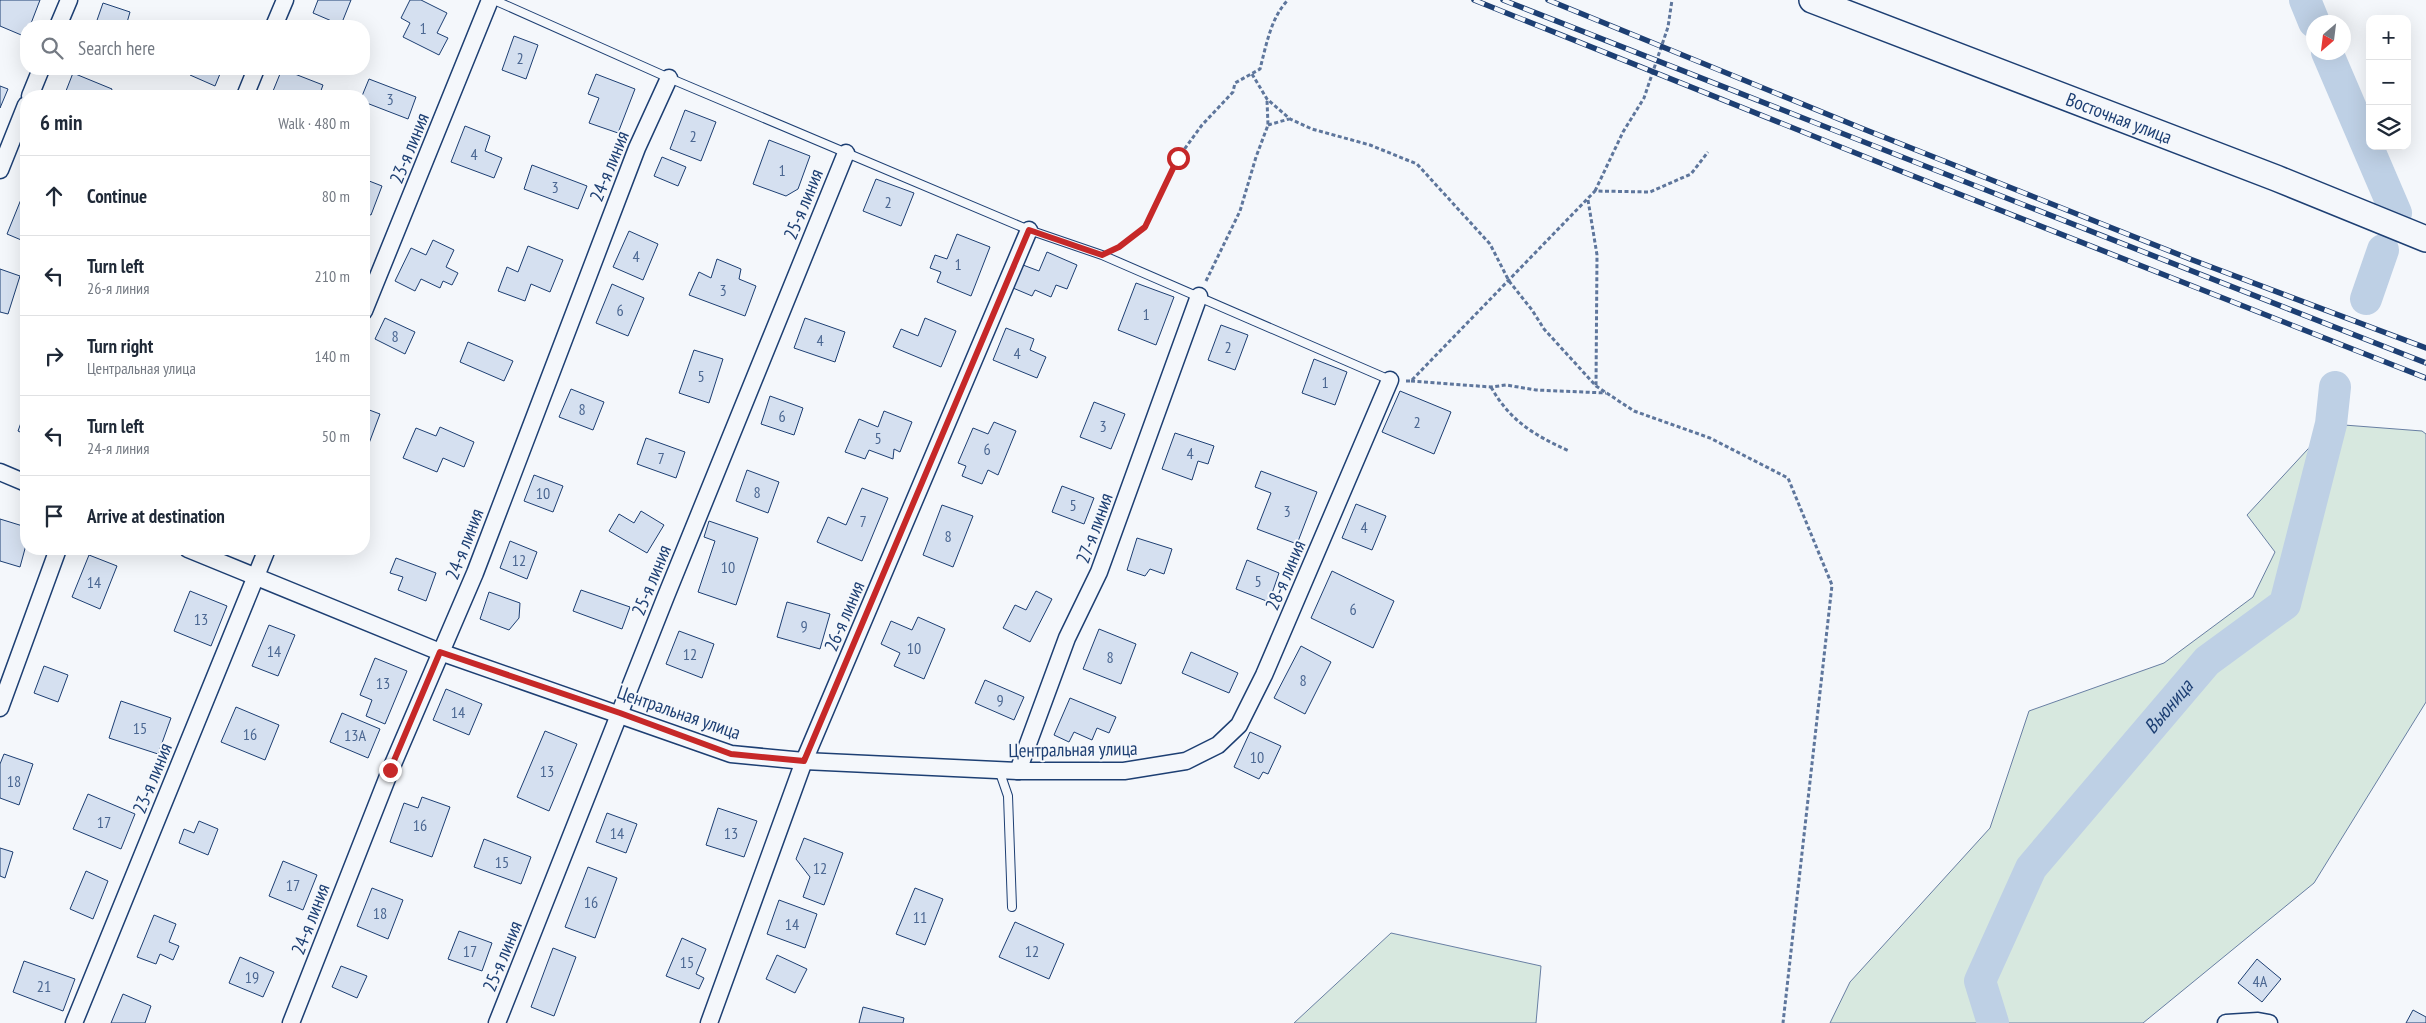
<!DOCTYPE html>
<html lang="en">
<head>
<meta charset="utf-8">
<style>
  body { margin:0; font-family:"PT Sans Narrow",sans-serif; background:#f6f6f7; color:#1f2937 }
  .controls { position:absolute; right:15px; top:15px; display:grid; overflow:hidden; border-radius:10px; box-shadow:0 5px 20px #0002 }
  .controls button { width:45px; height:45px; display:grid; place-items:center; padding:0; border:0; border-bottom:1px solid #e0e1e3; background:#fff; color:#1f2937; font:25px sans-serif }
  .compass { position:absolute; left:2306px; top:15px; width:45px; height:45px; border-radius:50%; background:#fff; box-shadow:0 5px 20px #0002; rotate:208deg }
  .stop { position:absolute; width:15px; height:15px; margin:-11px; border:4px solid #c62828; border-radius:50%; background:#fff }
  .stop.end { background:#c62828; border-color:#fff; box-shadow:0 1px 5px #0008 }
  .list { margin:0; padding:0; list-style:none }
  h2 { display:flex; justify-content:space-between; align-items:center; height:65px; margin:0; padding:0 20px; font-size:21px }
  h2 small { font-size:16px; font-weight:400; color:#747a83 }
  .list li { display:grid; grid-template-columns:32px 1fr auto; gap:15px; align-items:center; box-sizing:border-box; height:80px; padding:0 20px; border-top:1px solid #e0e1e3 }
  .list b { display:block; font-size:19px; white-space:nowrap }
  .list p { margin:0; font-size:16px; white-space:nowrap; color:#747a83 }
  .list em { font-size:16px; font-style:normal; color:#747a83 }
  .icon { flex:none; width:28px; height:28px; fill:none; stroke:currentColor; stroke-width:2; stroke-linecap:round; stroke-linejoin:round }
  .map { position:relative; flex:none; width:2426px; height:1023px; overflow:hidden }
  .search { position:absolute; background:#fff; box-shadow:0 5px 20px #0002; left:20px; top:20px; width:350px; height:55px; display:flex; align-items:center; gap:12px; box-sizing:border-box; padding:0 18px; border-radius:20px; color:#747a83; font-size:19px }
  .panel { position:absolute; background:#fff; box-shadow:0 5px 20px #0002; left:20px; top:90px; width:350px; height:465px; border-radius:20px }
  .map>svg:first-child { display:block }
  .green { fill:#d7e8df; stroke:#687fa3 }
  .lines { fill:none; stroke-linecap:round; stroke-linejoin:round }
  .river { stroke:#bed0e5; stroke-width:32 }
  .building { fill:#d5e0f0; stroke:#1d3f73 }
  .lane-casing { stroke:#1d3f73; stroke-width:10 }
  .street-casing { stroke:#1d3f73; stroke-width:19 }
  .primary-casing { stroke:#1d3f73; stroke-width:28 }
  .path { stroke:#5e769c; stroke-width:3; stroke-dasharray:4 2.5; stroke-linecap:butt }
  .lane { stroke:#f4f7fb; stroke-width:8 }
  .street { stroke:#f4f7fb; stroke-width:16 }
  .primary { stroke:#f4f7fb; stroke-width:25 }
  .rail-casing { stroke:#1d3f73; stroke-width:5.5 }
  .rail { stroke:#f4f7fb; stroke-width:4; stroke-dasharray:11; stroke-linecap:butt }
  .route { stroke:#c62828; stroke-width:6 }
  .labels { text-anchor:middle; stroke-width:4; stroke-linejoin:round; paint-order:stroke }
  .number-label { font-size:16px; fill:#4b6792 }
  .street-label { font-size:19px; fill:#1d3f73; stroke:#f4f7fb }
  .water-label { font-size:20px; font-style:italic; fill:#1d3f73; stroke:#f4f7fb }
</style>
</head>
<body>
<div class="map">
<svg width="2426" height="1023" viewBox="0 0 2426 1023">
  <rect width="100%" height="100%" fill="#f4f7fb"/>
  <!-- green -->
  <g class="green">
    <polygon points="2331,424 2422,431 2426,434 2426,702 2314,883 2143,1023 1830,1023 1850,982 1990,828 2029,711 2164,663 2253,597 2275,552 2247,515"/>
    <polygon points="1391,933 1541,966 1536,1023 1294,1023"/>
  </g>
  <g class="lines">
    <!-- river -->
    <g class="river">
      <polyline points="2305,0 2314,22"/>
      <polyline points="2327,52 2396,213"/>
      <polyline points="2366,299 2383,250"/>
      <path id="s1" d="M1993,1023L1980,981L2031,868L2207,661L2285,604L2331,424L2335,387"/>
    </g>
  </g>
  <!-- building -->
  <g class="building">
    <polygon points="0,0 40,0 30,26 26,26 26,37 0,26"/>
    <polygon points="318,0 351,0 341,25 313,13"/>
    <polygon points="410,0 421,0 447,13 437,33 448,38 439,55 403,37 410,23 401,18"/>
    <polygon points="103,3 130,12 126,26 95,26"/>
    <polygon points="514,36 538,45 526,79 502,70"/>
    <polygon points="193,69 222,69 215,86 190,75"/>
    <polygon points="282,69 323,85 319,96 271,96"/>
    <polygon points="73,73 112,89 110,96 64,96"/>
    <polygon points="596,74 635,89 618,133 589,123 599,98 588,94"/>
    <polygon points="369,79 416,97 408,119 364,102 362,96"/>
    <polygon points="0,86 8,89 0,108"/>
    <polygon points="685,110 716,122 701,161 670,149"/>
    <polygon points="465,126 490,136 485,151 502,158 494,178 451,162"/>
    <polygon points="769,140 810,156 798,189 786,196 753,184"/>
    <polygon points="662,157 686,167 678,186 654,176"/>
    <polygon points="532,165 587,186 578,209 524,189"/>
    <polygon points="364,179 382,186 371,215 364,213"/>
    <polygon points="876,179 914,193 901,226 863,211"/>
    <polygon points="26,187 26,242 7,234"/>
    <polygon points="629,231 658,244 643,280 613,267"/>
    <polygon points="957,234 990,247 971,296 937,282 941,272 930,268 935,255 947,259"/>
    <polygon points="433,240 454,250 446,267 458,273 452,285 443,281 440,288 421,279 415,291 395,281 411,248 426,255"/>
    <polygon points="528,246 563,260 550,292 531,284 525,301 498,291 507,267 518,272"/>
    <polygon points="1047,252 1077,265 1067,289 1056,285 1051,297 1035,290 1032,296 1013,288 1023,265 1039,271"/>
    <polygon points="717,259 741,269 739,279 756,286 745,316 689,295 699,272 711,278"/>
    <polygon points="0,269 20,276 8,314 0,312"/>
    <polygon points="1136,283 1174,297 1156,345 1118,330"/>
    <polygon points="612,284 644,298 628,336 596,323"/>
    <polygon points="385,318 415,332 405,354 375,339"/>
    <polygon points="805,318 845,332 835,362 794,348"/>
    <polygon points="925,318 956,331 941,367 893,347 901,329 918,336"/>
    <polygon points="1221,325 1248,335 1235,370 1208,360"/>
    <polygon points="1006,328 1034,339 1030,350 1046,357 1037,378 993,360"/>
    <polygon points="468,342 513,361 504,381 460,362"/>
    <polygon points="694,350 723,359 709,403 679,393"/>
    <polygon points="1314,359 1347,372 1335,405 1302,393"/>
    <polygon points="571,389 604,402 593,430 559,417"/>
    <polygon points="1400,391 1451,412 1434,454 1382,432"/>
    <polygon points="770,396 803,408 794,435 761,424"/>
    <polygon points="1094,402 1125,414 1111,449 1080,437"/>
    <polygon points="364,408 380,414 365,454 364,453"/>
    <polygon points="26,409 26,435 18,431"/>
    <polygon points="884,411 912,422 900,452 894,449 893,459 869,450 865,459 845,452 859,419 878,427"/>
    <polygon points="994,422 1016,431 998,475 988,470 982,484 962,476 966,466 958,463 973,428 988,434"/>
    <polygon points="440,427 474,442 464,467 443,458 437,472 403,458 416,428 436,436"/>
    <polygon points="1175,433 1214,446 1208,464 1198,461 1192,480 1162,469"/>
    <polygon points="646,438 685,452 676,478 637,464"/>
    <polygon points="747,470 779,482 768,513 736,501"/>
    <polygon points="1261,471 1317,492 1297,544 1257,529 1271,493 1255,487"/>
    <polygon points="534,475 563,486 553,512 524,501"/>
    <polygon points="1062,486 1094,498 1084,524 1052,512"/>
    <polygon points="862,488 888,498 862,561 817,542 828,517 846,525"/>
    <polygon points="1356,504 1386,516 1372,550 1342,538"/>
    <polygon points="942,505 973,516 953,567 923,555"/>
    <polygon points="641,511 664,525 647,553 609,531 619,514 634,523"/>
    <polygon points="0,519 26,527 26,545 20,567 0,561"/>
    <polygon points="709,521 758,538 736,605 698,592 715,541 704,537"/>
    <polygon points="1137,538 1172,549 1164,574 1150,569 1145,576 1127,570"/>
    <polygon points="510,541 537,552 527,579 500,568"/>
    <polygon points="89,555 117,566 100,609 72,597"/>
    <polygon points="396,558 436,573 426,601 398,590 403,577 390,573"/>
    <polygon points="1247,560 1279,573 1269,602 1236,589"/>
    <polygon points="1332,571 1394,601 1373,648 1311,618"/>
    <polygon points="581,590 630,607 622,629 573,611"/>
    <polygon points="190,591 227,606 211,646 174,631"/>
    <polygon points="1036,591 1052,599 1030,642 1003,628 1015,605 1026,610"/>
    <polygon points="489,592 520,603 519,618 509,630 480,619"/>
    <polygon points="787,602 830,614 820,649 777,637"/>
    <polygon points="918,617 945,629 924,679 894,666 900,653 881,644 891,621 912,630"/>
    <polygon points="269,625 295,635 278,676 252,666"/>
    <polygon points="1099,629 1136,644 1121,684 1083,669"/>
    <polygon points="679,631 714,644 702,678 666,664"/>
    <polygon points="1301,646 1331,662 1305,714 1274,698"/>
    <polygon points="1191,652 1238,673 1229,693 1182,673"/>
    <polygon points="375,658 407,671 385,724 366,716 372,700 360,695"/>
    <polygon points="44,666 68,675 58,702 34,693"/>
    <polygon points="985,680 1024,697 1014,720 975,703"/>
    <polygon points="446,689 482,704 469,735 433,720"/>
    <polygon points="1070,698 1116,717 1109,733 1097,728 1092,740 1074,732 1069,742 1054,735"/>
    <polygon points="121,701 171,718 158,754 109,738"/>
    <polygon points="236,707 279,725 265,760 221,742"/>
    <polygon points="342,713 380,729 368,758 330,742"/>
    <polygon points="545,731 577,744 549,811 517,797"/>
    <polygon points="1250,732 1281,746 1268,774 1263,772 1259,779 1234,767"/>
    <polygon points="4,754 33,764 19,805 0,798 0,764"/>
    <polygon points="88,794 135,814 121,849 73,829"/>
    <polygon points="422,797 450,807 432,857 390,842 404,803 418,808"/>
    <polygon points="718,808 757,821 744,857 706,845"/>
    <polygon points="607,813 637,824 626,853 596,842"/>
    <polygon points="199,821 218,829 208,855 179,843 184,829 194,833"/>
    <polygon points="804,838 843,853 824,905 803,897 810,877 796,859"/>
    <polygon points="484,839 531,857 521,884 474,867"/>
    <polygon points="0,848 13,852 5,878 0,876"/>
    <polygon points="283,861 317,875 303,910 269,896"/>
    <polygon points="588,867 617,878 595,938 565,927"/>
    <polygon points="86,871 108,881 93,919 70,909"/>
    <polygon points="372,888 403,900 388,939 357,926"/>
    <polygon points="915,888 943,899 925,945 896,934"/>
    <polygon points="779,900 817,914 805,948 767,934"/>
    <polygon points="154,915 176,924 169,942 179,946 173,960 160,954 156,964 137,957"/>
    <polygon points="1015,922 1064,944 1049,979 999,957"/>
    <polygon points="459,931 492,943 482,971 448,959"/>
    <polygon points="682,938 706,949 696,974 704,978 699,989 666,976"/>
    <polygon points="553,948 576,957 554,1016 531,1007"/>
    <polygon points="777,955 807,969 795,993 766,979"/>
    <polygon points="240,957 274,972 263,997 229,983"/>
    <polygon points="2257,959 2281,979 2262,1002 2238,983"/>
    <polygon points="24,961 75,979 63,1011 13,992"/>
    <polygon points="341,966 367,976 357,998 332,987"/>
    <polygon points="123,994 151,1006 145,1023 111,1023"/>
    <polygon points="863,1007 904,1018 903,1023 859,1023"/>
    <polygon points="2413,1010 2426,1017 2426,1023 2406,1023"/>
  </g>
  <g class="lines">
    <!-- lane casing -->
    <g class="lane-casing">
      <g id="lane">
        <polyline points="494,0 669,78 1029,230 1102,255 1390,380"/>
        <polyline points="999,770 1008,796 1012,907"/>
      </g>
    </g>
    <!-- street casing -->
    <g class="street-casing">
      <g id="street">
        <polyline points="58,26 69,0"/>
        <polyline points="274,26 285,0"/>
        <polyline points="30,96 41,69"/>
        <polyline points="245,96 256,69"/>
        <polyline points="0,170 26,105"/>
        <polyline points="364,311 490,0"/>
        <polyline points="0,472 26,483"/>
        <polyline points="188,549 440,652 731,754 804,761 1018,771 1124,771 1186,761 1218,745 1239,725 1264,675 1390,380"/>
        <polyline points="0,708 58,549"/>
        <polyline points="1018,771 1067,638 1099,572 1199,296"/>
        <polyline points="74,1023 267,549"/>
        <polyline points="291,1023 390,771 475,573 637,148 669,78"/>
        <polyline points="497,1023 666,596 846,153"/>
        <polyline points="709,1023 804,761 1029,230"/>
        <polyline points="2226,1023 2258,1021 2269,1023"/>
      </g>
    </g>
    <!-- primary casing -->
    <g class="primary-casing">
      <g id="primary">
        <path id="s2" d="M1812,0L2276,178L2426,239"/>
      </g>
    </g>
    <!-- path -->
    <g class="path">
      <polyline points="1252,74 1267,99 1290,119 1312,129 1370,145 1417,164 1490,244 1509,281 1532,310 1544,329 1596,386 1634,411 1710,438 1788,478 1832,585 1783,1023"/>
      <polyline points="1268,125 1289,119"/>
      <polyline points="1595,191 1623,132 1644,98 1668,27 1672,0"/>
      <polyline points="1588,200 1597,255 1596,386"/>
      <path d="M1116,248L1145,227L1178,158L1202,125L1233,92L1235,83L1260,69C1266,46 1271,17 1288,0"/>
      <polyline points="1206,281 1240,211 1256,157 1268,125 1267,100"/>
      <polyline points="1406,381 1411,381 1595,191 1650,192 1691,174 1708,152"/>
      <polyline points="1411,381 1491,387 1506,385 1536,390 1606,393"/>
      <path d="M1491,387C1510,421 1534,435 1569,451"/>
    </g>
    <!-- lane -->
    <use href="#lane" class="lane"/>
    <!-- street -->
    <use href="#street" class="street"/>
    <!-- primary -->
    <use href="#primary" class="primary"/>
    <!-- rail casing -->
    <g class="rail-casing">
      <g id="rail">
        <polyline points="1474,0 1898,170 2426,378"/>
        <polyline points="1503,0 2426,363"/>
        <polyline points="1548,0 1861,128 2190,259 2426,348"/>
      </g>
    </g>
    <!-- rail -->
    <use href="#rail" class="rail"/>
  </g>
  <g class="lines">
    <!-- route -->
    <polyline class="route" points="390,770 440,652 620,713 731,754 804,761 1029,230 1102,255 1119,247 1145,227 1178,158"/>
  </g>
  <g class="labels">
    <!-- number labels -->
    <g class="number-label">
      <text x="423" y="34">1</text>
      <text x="520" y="64">2</text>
      <text x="390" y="105">3</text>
      <text x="693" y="142">2</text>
      <text x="474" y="160">4</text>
      <text x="782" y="176">1</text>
      <text x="555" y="193">3</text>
      <text x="888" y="208">2</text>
      <text x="636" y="262">4</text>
      <text x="958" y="270">1</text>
      <text x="723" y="296">3</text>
      <text x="620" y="316">6</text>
      <text x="1146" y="320">1</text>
      <text x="395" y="342">8</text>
      <text x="820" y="346">4</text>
      <text x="1228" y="353">2</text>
      <text x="1017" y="359">4</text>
      <text x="701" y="382">5</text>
      <text x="1325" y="388">1</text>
      <text x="582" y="415">8</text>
      <text x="782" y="422">6</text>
      <text x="1417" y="428">2</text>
      <text x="1103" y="432">3</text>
      <text x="878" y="444">5</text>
      <text x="987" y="455">6</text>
      <text x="1190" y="459">4</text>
      <text x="661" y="464">7</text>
      <text x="757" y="498">8</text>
      <text x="543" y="499">10</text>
      <text x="1073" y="511">5</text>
      <text x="1287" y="517">3</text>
      <text x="863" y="527">7</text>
      <text x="1364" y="533">4</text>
      <text x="948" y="542">8</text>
      <text x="519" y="566">12</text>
      <text x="728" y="573">10</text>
      <text x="1258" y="587">5</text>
      <text x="94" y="588">14</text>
      <text x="1353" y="615">6</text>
      <text x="201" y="625">13</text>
      <text x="804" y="632">9</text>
      <text x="914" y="654">10</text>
      <text x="274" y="657">14</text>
      <text x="690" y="660">12</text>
      <text x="1110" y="663">8</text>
      <text x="1303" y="686">8</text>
      <text x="383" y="689">13</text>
      <text x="1000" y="706">9</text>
      <text x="458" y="718">14</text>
      <text x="140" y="734">15</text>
      <text x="250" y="740">16</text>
      <text x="355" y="741">13А</text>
      <text x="1257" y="763">10</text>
      <text x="547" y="777">13</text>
      <text x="14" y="787">18</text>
      <text x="104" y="828">17</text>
      <text x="420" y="831">16</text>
      <text x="617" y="839">14</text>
      <text x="731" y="839">13</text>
      <text x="502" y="868">15</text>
      <text x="820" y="874">12</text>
      <text x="293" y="891">17</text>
      <text x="591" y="908">16</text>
      <text x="380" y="919">18</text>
      <text x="920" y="923">11</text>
      <text x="792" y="930">14</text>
      <text x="470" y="957">17</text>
      <text x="1032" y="957">12</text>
      <text x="687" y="968">15</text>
      <text x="252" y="983">19</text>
      <text x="2260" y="987">4А</text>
      <text x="44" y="992">21</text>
    </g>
    <!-- street labels -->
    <g class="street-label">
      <text dy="7" stroke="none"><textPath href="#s2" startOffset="329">Восточная улица</textPath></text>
      <text transform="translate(409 148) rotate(-68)" y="7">23-я линия</text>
      <text transform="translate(609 166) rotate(-68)" y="7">24-я линия</text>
      <text transform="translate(803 204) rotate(-68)" y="7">25-я линия</text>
      <text transform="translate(1094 528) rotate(-70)" y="7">27-я линия</text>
      <text transform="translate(464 544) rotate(-69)" y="7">24-я линия</text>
      <text transform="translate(1285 575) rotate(-67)" y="7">28-я линия</text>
      <text transform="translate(651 580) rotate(-68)" y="7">25-я линия</text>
      <text transform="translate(844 616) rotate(-67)" y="7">26-я линия</text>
      <text transform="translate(679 712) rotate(19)" y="7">Центральная улица</text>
      <text transform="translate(1073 749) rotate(-1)" y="7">Центральная улица</text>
      <text transform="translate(152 778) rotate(-68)" y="7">23-я линия</text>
      <text transform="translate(310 919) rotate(-69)" y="7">24-я линия</text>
      <text transform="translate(502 956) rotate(-68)" y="7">25-я линия</text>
    </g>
    <!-- water labels -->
    <g class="water-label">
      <text dy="7" stroke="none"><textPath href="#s1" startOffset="380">Вьюница</textPath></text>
    </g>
  </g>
</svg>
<div class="controls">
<button>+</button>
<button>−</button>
<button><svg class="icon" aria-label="layers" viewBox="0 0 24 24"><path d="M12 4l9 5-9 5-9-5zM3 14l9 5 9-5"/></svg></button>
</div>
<svg class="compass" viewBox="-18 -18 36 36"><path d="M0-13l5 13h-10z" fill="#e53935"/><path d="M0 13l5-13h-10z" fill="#747a83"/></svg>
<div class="stop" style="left:1178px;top:158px"></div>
<div class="stop end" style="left:390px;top:770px"></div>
<div class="search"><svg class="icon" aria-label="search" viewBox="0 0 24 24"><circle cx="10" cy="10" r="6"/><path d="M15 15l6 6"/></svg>Search here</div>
<section class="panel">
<h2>6 min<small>Walk · 480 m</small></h2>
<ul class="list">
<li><svg class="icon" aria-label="ahead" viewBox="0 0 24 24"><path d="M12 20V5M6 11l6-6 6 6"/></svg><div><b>Continue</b></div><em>80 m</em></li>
<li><svg class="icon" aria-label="left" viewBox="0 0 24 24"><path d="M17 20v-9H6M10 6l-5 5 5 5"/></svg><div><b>Turn left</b><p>26-я линия</p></div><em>210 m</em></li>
<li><svg class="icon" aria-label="right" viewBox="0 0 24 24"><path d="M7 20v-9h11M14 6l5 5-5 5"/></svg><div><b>Turn right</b><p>Центральная улица</p></div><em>140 m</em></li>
<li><svg class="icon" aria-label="left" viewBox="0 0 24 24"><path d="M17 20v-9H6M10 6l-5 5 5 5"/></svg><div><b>Turn left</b><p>24-я линия</p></div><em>50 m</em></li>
<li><svg class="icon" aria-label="arrive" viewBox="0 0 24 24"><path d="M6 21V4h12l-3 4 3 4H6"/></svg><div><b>Arrive at destination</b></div></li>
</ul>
</section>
</div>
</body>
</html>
